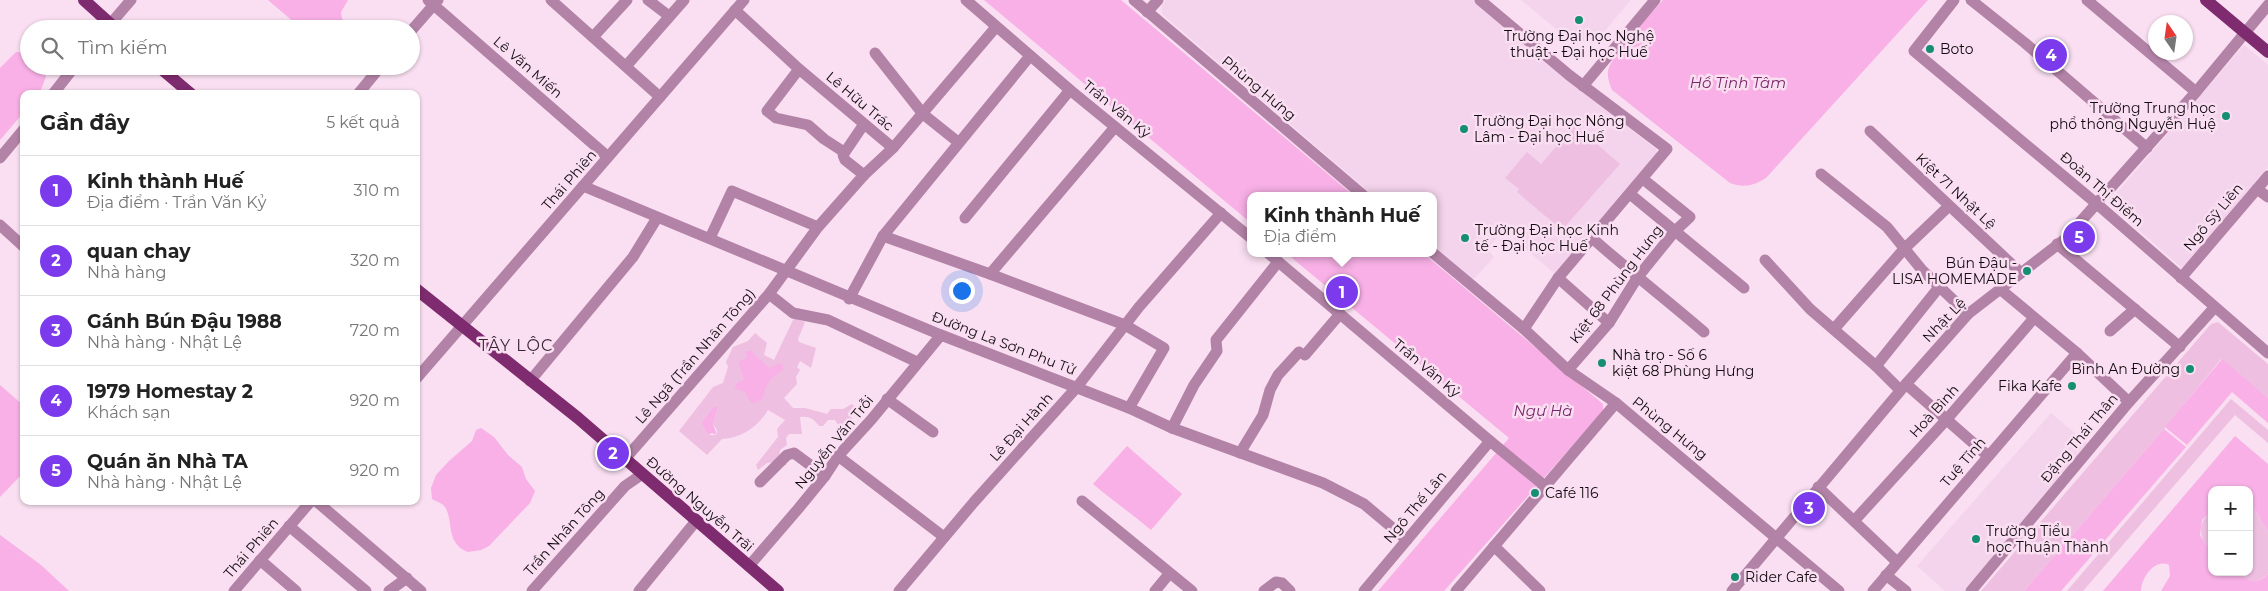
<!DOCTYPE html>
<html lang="vi">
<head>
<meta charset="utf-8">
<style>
  body { margin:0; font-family:Montserrat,sans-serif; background:#f6f6f6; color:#222 }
  .controls { position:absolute; right:15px; bottom:15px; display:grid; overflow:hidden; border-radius:10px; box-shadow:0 1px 4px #0004 }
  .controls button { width:45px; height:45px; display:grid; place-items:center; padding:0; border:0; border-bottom:1px solid #e0e0e0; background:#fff; color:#222; font:25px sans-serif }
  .compass { position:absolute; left:2148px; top:15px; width:45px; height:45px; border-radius:50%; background:#fff; box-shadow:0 1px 4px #0004; rotate:347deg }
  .you { position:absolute; left:961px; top:290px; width:18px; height:18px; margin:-12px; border:4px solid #fff; border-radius:50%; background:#1a73e8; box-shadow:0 0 0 8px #1a73e833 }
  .badge { display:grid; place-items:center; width:32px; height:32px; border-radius:50%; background:#7c3aed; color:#fff; font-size:16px; font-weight:700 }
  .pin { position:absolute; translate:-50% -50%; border:2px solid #fff; box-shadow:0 1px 5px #0006 }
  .popup { position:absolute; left:1247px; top:192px; width:190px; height:65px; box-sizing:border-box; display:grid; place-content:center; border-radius:10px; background:#fff; filter:drop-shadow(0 1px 4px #0005); font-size:16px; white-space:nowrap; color:#767676 }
  .popup b { font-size:19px; color:#222 }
  .popup::after { content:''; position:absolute; left:50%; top:100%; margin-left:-10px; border:10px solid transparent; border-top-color:#fff }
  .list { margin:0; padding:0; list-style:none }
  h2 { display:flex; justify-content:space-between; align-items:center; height:65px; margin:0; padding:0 20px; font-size:21px }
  h2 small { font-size:16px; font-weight:400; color:#767676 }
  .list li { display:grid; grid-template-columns:32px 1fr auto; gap:15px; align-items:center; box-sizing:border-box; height:70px; padding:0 20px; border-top:1px solid #e0e0e0 }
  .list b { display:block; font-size:19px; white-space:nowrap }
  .list p { margin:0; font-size:16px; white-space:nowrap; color:#767676 }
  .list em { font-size:16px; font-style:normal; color:#767676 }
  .icon { flex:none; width:28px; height:28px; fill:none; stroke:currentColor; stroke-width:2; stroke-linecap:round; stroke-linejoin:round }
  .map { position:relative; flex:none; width:2268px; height:591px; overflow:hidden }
  .search { position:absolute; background:#fff; box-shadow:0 1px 4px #0004; left:20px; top:20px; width:400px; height:55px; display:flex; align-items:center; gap:12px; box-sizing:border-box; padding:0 18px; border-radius:28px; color:#767676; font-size:19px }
  .panel { position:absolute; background:#fff; box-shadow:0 1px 4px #0004; left:20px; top:90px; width:400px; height:415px; border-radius:10px }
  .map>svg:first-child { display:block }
  .built { fill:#f4d4ec }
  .green { fill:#eebfe1; fill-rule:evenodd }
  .water { fill:#f8b0e6 }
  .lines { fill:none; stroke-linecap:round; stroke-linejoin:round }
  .minor { stroke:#b383a7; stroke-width:11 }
  .major { stroke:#7f2b6f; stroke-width:12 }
  .poi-dot { fill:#158e72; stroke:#f9dff1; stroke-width:2 }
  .labels { text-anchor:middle; stroke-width:5; stroke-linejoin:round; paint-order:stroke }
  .poi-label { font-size:14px; fill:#130b11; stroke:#f9dff1; text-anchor:start }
  .street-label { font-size:14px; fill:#130b11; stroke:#f9dff1 }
  .water-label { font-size:15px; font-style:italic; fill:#79296a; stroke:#f9dff1 }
  .quarter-label { font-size:16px; letter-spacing:1px; fill:#3a2735; stroke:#f9dff1 }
</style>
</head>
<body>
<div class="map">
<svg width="2268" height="591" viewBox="0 0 2268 591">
  <rect width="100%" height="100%" fill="#f9dff1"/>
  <!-- built -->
  <g class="built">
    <polygon points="1166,0 1474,0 1577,87 1656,149 1657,153 1555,274 1504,230 1487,249 1494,257 1473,280 1433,246 1433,196 1374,196 1162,14 1162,5"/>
    <polygon points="1521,0 1631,0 1597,40 1573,43"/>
    <polygon points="2244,45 2268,65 2268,167 2182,268 2108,203"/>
    <polygon points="2051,413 2088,444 1966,591 1945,591 1917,566"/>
  </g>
  <!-- green -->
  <g class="green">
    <polygon points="1575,125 1620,164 1562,230 1517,192 1519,189 1505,178 1527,152 1541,164"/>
    <path d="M794,318L805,322L798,339L799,342L816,348L811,368L800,361L797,367L800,370L796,377L797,384L784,398L793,408H805L827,414L831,409H843L852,404L856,408L852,413V420L842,431L835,420H828L823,426H819C814,419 809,416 800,417L802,434H789L786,438L787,445L780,450L779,458L787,465L782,466L775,462L767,463L758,470L756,465L778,437L777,429L785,420L768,410C758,427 741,438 722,439L707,455L679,431L713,387L723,383L728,367L726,362L733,347L748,341L755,333L767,343L764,355L774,360ZM713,407H718L713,424L717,430V435H708L701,423Z"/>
    <polygon points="2218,322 2268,364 2268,398 2221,359 2164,429 2024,591 1981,591 2211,324"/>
    <polygon points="2231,399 2268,430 2268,443 2235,415 2083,591 2067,591"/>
    <path d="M2249,505L2255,510L2268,531V574C2256,586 2243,580 2231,572H2249Z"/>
    <path d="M2212,509V555C2199,539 2196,523 2212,509Z"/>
  </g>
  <!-- water -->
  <g class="water">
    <polygon points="268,0 348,0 341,12 342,19 354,29 302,29"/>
    <polygon points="984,0 1121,0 1354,196 1251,196 1251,223"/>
    <path d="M1663,0H1928L1766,178C1753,186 1744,188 1730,183L1612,90C1610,85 1607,78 1608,71C1611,55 1650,15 1663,0Z"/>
    <polygon points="16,52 29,53 29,66 42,66 46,77 39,94 24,94 24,112 0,140 0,68"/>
    <polygon points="1286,253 1423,253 1603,404 1603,410 1597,418 1444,591 1378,591 1509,438"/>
    <path d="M746,351H752C756,358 763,361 769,368L781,363L783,365V370C771,376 765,385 763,398L757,402L751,403L745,392L734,388L738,382L744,380L739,364L741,360L747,358Z"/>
    <polygon points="2222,359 2268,398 2268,423 2232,392 2187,445 2165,427"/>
    <polygon points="0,385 24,406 24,472 0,497"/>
    <polygon points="713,407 718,407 713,424 717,435 712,433 708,435 701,423"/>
    <path d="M481,428L494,437L508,455L522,467L526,479L535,491L530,503L489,546L481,550L468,552C445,543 454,521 445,507C441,502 436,502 432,499L431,488L436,475L449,461L472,441L476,430Z"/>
    <polygon points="2164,429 2186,447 2061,591 2024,591"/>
    <path d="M2235,436L2268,464V531L2255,510L2249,505V490H2212V509L2202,520L2200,535L2212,555V572C2218,572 2226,571 2232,573C2245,578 2256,587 2268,574V591H2161L2170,576L2169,565C2155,558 2141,578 2141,591H2103Z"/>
    <path d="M1127,446L1182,494L1151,530C1132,514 1112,500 1093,484Z"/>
    <polygon points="0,535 41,565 69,591 0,591"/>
  </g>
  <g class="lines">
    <!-- minor -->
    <g class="minor">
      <polyline points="428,0 608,157"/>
      <polyline points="551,0 660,97"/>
      <polyline points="648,0 669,16"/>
      <polyline points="966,0 1070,90 1251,238"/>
      <polyline points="1134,0 1364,196"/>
      <polyline points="1480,0 1569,75 1667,149 1558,278 1524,329"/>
      <polyline points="1954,0 1914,51 2097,204 2268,353"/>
      <polyline points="1971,0 2025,43 2147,148"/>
      <polyline points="2087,0 2196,92"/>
      <polyline points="735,10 799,69 893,148"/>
      <polyline points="1147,12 1158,0"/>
      <polyline points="106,29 131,0"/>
      <polyline points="411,31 438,0"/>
      <polyline points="593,37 627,0"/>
      <polyline points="875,53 923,114 958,142"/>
      <polyline points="627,65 684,0"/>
      <polyline points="799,69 767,111 776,118 808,125 824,139 844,152"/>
      <polyline points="1583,86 1655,0"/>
      <polyline points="53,94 75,66"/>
      <polyline points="358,94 381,66"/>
      <polyline points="864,124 843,155 845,160 864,175"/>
      <polyline points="1870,131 2021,273"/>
      <polyline points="0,158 24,129"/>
      <polyline points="1821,174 1887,227 1922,270 1968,314"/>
      <polyline points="583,186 941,335 1129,408 1172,428 1323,483 1364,504 1407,540"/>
      <polyline points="2257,189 2268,197"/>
      <polyline points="1630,194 1744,288"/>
      <polyline points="965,218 1070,90"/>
      <polyline points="0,225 24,247"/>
      <polyline points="883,236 990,274 1125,325 1164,348 1129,408"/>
      <polyline points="710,238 732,191 818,227"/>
      <path d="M1592,238C1628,270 1667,300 1704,332"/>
      <polyline points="2057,244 2180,347"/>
      <polyline points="1268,253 1490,441 1546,487"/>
      <polyline points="1433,253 1524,329 1568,370 1616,403 1839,591"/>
      <polyline points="1765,260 1810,309 1876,366 1900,390"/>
      <polyline points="990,274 1115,127"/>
      <polyline points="1558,278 1609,323"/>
      <polyline points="2181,278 2268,176"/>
      <polyline points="2000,289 2077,353 2129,402"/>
      <polyline points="769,294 793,313 828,320 917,362"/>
      <polyline points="849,299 883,236 1030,56"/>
      <polyline points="1834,329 1905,248 1949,206"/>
      <polyline points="2110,331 2135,309"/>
      <polyline points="1305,355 1340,314"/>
      <polyline points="1876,366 1940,286"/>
      <polyline points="1568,370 1609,323 1637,278 1675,231 1690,217 1643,179"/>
      <polyline points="416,379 744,0"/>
      <polyline points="530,381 633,257 657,218"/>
      <polyline points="1906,384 1988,456"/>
      <polyline points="887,399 933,432"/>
      <polyline points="1172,428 1194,385 1217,351 1216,340 1278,262"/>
      <polyline points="1240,453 1263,415 1270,390 1278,375 1299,352"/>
      <polyline points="838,456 944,537"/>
      <polyline points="625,459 769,294 818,227 864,175 893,148 996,27"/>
      <polyline points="760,482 787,455 794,453 825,476"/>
      <polyline points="1818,487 1897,562"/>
      <polyline points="316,501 421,591"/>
      <polyline points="1082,501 1192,591"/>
      <polyline points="1854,521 1947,419 2034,318"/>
      <polyline points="289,526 366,591"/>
      <polyline points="1494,546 1540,591"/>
      <polyline points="260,560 296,591"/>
      <polyline points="749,566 798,509 825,476 838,456 871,420 941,335"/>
      <polyline points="1886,575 1906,591"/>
      <polyline points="234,591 311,501"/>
      <polyline points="389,591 407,578"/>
      <polyline points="532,591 625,486 641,475"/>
      <polyline points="639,591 696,521"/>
      <polyline points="899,591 974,502 1077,387 1139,307 1221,213"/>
      <polyline points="1155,591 1169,574"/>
      <polyline points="1264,591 1276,582 1282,583 1290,591"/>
      <polyline points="1364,591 1490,441"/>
      <polyline points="1456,591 1616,403"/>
      <polyline points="1732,591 1906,384 1968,314 2065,239 2196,92 2268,5"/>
      <polyline points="1873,591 2077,353"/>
      <polyline points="1971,591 2129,402 2214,308"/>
    </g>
    <!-- major -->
    <g class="major">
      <polyline points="84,0 116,29"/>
      <polyline points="2206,0 2268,52"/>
      <polyline points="158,66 191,94"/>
      <polyline points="416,289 578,418 778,591"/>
    </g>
  </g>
  <!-- markers -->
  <g class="poi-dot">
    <circle cx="1579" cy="20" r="5"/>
    <circle cx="1930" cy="49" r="5"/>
    <circle cx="2226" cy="116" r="5"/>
    <circle cx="1464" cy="129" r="5"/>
    <circle cx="1465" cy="238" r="5"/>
    <circle cx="2027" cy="271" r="5"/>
    <circle cx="1602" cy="363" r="5"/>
    <circle cx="2190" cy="369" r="5"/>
    <circle cx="2072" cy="386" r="5"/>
    <circle cx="1535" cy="493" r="5"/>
    <circle cx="1976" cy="539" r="5"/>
    <circle cx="1735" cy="577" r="5"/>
  </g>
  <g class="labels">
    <!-- poi labels -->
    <g class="poi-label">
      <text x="1579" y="41" text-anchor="middle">Trường Đại học Nghệ<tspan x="1579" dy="16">thuật - Đại học Huế</tspan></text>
      <text x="1940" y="54">Boto</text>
      <text x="2216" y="113" text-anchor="end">Trường Trung học<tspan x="2216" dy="16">phổ thông Nguyễn Huệ</tspan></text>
      <text x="1474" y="126">Trường Đại học Nông<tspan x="1474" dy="16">Lâm - Đại học Huế</tspan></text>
      <text x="1475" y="235">Trường Đại học Kinh<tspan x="1475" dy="16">tế - Đại học Huế</tspan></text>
      <text x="2017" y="268" text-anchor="end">Bún Đậu -<tspan x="2017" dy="16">LISA HOMEMADE</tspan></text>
      <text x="1612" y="360">Nhà trọ - Số 6<tspan x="1612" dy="16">kiệt 68 Phùng Hưng</tspan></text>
      <text x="2180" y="374" text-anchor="end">Bình An Đường</text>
      <text x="2062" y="391" text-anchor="end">Fika Kafe</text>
      <text x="1545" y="498">Café 116</text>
      <text x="1986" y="536">Trường Tiểu<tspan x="1986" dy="16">học Thuận Thành</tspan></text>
      <text x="1745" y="582">Rider Cafe</text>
    </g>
    <!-- street labels -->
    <g class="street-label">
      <text transform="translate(528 67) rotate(41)" y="5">Lê Văn Miến</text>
      <text transform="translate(1259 88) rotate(40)" y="5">Phùng Hưng</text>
      <text transform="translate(860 101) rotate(40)" y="5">Lê Hữu Trác</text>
      <text transform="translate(1117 109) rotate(39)" y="5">Trần Văn Kỷ</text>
      <text transform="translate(569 180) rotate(-49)" y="5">Thái Phiên</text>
      <text transform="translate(2102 189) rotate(41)" y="5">Đoàn Thị Điểm</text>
      <text transform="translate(1956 191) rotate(43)" y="5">Kiệt 71 Nhật Lệ</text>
      <text transform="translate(2213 217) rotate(-50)" y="5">Ngô Sỹ Liên</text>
      <text transform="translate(1616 284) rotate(-53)" y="5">Kiệt 68 Phùng Hưng</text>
      <text transform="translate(1944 320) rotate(-46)" y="5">Nhật Lệ</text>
      <text transform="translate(1004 343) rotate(21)" y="5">Đường La Sơn Phu Tử</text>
      <text transform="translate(695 356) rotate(-49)" y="5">Lê Ngã (Trần Nhân Tông)</text>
      <text transform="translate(1427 368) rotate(40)" y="5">Trần Văn Kỷ</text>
      <text transform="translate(1934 411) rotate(-48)" y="5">Hoà Bình</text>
      <text transform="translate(1021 427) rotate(-48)" y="5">Lê Đại Hành</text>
      <text transform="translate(1670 428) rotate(39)" y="5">Phùng Hưng</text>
      <text transform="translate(2079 438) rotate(-50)" y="5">Đặng Thái Thân</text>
      <text transform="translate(834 442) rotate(-51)" y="5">Nguyễn Văn Trỗi</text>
      <text transform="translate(1963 462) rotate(-49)" y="5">Tuệ Tĩnh</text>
      <text transform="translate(700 504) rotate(41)" y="5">Đường Nguyễn Trãi</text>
      <text transform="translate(1415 507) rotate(-50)" y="5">Ngô Thế Lân</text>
      <text transform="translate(564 532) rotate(-48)" y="5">Trần Nhân Tông</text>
      <text transform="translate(251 548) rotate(-49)" y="5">Thái Phiên</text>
    </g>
    <!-- water labels -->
    <g class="water-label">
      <text x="1738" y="88">Hồ Tịnh Tâm</text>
      <text x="1543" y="416">Ngự Hà</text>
    </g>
    <!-- quarter labels -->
    <g class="quarter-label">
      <text x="516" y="351">TÂY LỘC</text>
    </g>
  </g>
</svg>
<div class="controls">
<button>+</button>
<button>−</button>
</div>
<svg class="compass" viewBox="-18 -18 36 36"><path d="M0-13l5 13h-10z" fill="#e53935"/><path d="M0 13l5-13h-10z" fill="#767676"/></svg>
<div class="you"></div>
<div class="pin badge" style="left:1342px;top:292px">1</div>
<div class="popup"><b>Kinh thành Huế</b>Địa điểm</div>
<div class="pin badge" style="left:613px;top:453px">2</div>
<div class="pin badge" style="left:1809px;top:508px">3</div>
<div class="pin badge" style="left:2051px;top:55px">4</div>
<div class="pin badge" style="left:2079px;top:237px">5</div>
<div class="search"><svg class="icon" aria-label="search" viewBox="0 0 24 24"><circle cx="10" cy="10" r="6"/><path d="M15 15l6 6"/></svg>Tìm kiếm</div>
<section class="panel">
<h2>Gần đây<small>5 kết quả</small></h2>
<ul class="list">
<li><span class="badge">1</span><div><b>Kinh thành Huế</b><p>Địa điểm · Trần Văn Kỷ</p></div><em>310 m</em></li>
<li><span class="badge">2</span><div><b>quan chay</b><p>Nhà hàng</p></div><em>320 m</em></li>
<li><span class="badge">3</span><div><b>Gánh Bún Đậu 1988</b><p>Nhà hàng · Nhật Lệ</p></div><em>720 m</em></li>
<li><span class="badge">4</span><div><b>1979 Homestay 2</b><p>Khách sạn</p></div><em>920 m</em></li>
<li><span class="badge">5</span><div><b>Quán ăn Nhà TA</b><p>Nhà hàng · Nhật Lệ</p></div><em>920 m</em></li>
</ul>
</section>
</div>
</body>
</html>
